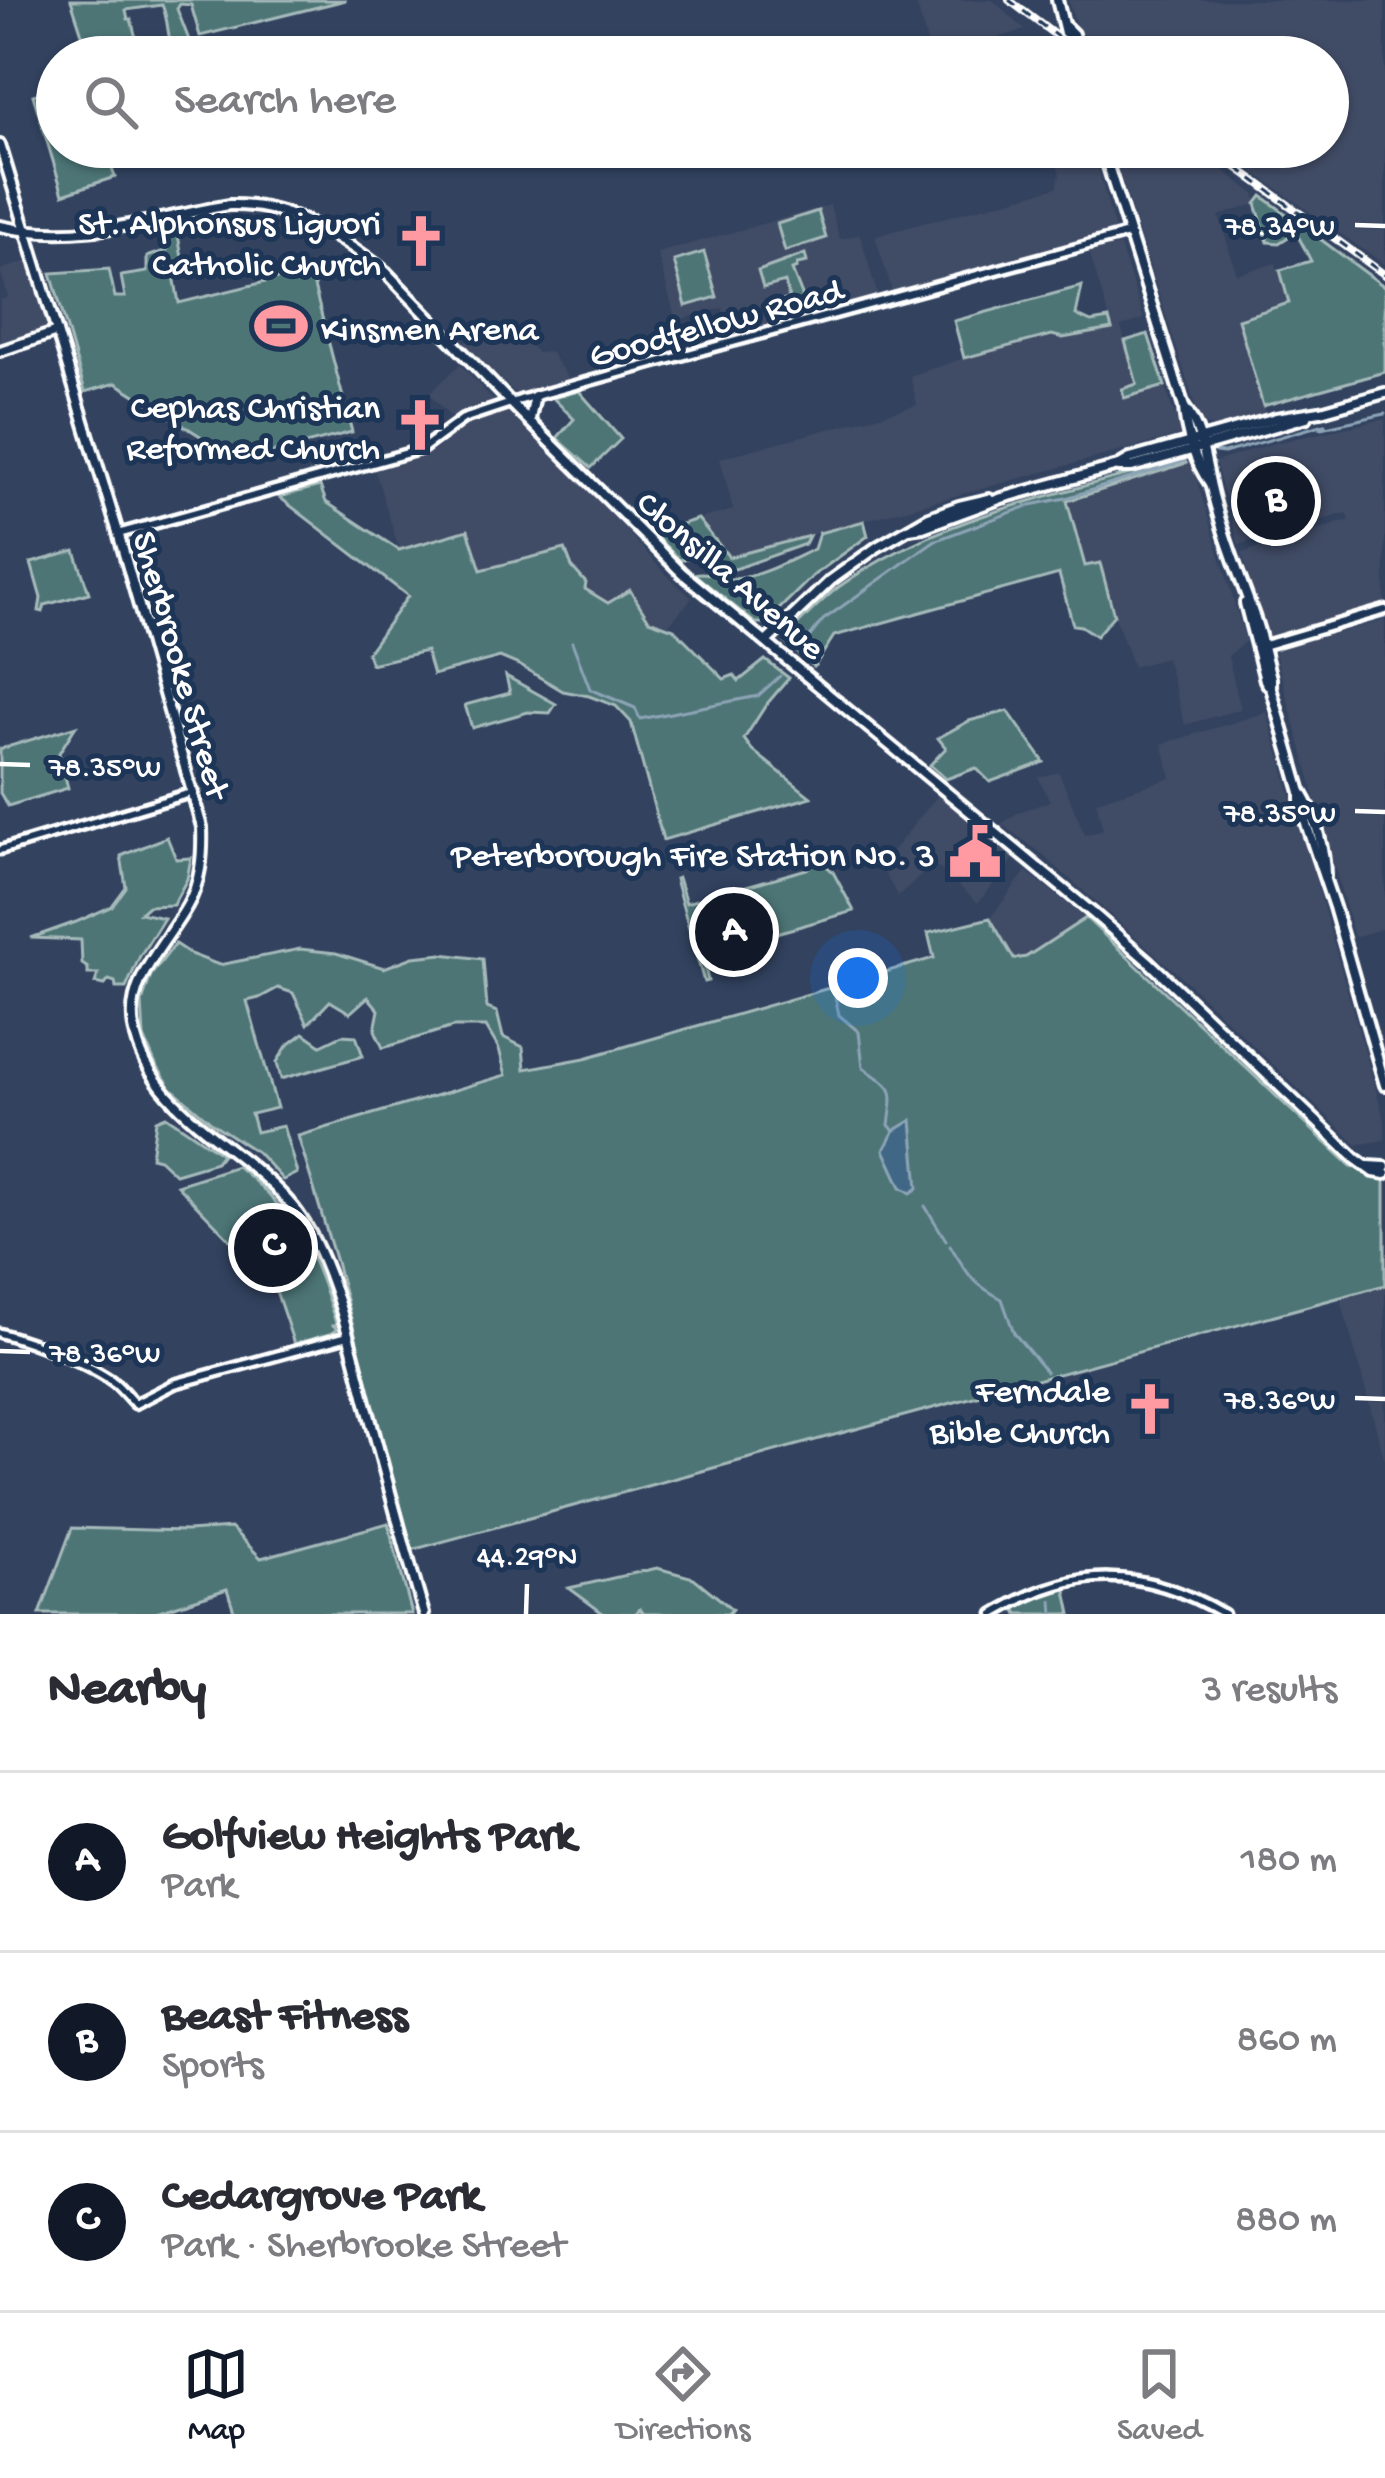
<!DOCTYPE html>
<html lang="en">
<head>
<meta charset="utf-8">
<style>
  body { margin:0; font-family:"Gochi Hand",sans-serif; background:#f2f2f3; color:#2b2b33 }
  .you { position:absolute; left:858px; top:978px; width:42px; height:42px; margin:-30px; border:9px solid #fff; border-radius:50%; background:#1a73e8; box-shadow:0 0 0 18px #1a73e833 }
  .badge { display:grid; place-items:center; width:78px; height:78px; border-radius:50%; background:#111827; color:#fff; font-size:39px; font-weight:700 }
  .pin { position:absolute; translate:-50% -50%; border:6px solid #fff; box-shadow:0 3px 12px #0006 }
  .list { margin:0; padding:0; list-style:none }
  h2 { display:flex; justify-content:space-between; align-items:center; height:156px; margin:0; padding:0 48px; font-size:51px }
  h2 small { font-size:39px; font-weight:400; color:#7c7c81 }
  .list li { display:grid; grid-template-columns:78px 1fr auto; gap:36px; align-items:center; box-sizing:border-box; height:180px; padding:0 48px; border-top:3px solid #e1e1e2 }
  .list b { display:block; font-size:45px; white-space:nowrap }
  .list p { margin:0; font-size:39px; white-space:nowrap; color:#7c7c81 }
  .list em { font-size:39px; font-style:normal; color:#7c7c81 }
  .icon { flex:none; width:66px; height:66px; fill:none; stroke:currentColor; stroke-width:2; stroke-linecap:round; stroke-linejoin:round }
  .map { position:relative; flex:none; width:1385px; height:1614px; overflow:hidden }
  .search { position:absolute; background:#fff; box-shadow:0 3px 9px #0004; left:36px; right:36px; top:36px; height:132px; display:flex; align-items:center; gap:30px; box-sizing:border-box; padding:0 42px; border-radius:66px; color:#7c7c81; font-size:45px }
  .sheet { height:696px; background:#fff }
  nav { display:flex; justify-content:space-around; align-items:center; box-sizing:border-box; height:168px; border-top:3px solid #e1e1e2; background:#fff; font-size:33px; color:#7c7c81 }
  nav a { display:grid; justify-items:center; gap:6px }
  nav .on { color:#111827 }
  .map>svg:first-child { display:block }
  .built { fill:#414b65 }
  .green { fill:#4e7476; stroke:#a6baba; stroke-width:3 }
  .water { fill:#3f6886; stroke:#8ca4b6; stroke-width:3 }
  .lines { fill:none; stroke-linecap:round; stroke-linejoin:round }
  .stream { stroke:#8ca4b6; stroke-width:3 }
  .tertiary-casing { stroke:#fff; stroke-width:15 }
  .secondary-casing { stroke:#fff; stroke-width:16 }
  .tertiary { stroke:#1d3557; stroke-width:6 }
  .secondary { stroke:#1d3557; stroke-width:8 }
  .rail-casing { stroke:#fff; stroke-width:8 }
  .rail { stroke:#1d3557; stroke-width:3; stroke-dasharray:9; stroke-linecap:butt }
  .ticks { fill:none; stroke:#fff; stroke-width:4.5 }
  .labels { text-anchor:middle; stroke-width:10; stroke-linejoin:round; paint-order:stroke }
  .poi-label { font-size:36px; fill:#fff; stroke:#1d3557; text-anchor:end }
  .street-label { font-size:36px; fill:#fff; stroke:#1d3557 }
  .ticks-label { font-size:30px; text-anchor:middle; fill:#fff; stroke:#1d3557; stroke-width:10; stroke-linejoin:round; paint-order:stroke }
</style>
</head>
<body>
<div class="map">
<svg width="1385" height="1614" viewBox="0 0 1385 1614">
  <rect width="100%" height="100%" fill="#32425f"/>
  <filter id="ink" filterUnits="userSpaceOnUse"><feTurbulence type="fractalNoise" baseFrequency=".00833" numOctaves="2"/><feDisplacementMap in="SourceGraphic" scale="24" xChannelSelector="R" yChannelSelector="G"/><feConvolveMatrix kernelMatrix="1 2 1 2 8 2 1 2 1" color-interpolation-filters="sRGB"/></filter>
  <g filter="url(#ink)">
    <!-- built -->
    <g class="built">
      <polygon points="915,0 993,0 1025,30 931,56"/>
      <polygon points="1068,0 1385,0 1385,265 1218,147 1328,147 1328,57 1089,57 1086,54"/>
      <polygon points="1052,147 1092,147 1115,230 892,291 875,236 1057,187 1060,175"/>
      <polygon points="1111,147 1194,147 1256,195 1256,204 1219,216 1237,274 1276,263 1289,303 1238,320 1266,415 1218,428 1201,424"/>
      <polygon points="830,205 840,239 860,234 878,296 731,336 723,308 676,321 657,253"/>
      <polygon points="1120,246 1144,319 1121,327 1138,385 1124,397 1165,386 1181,435 729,557 698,519 733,510 720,458 917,405 910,376 964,358 1052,335 1063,338 1112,328 1089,252"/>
      <polygon points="28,261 49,328 0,343 0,300 8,297 0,270"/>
      <polygon points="514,330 537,353 550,352 572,383 517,395 463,342"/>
      <polygon points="460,364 493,400 452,419 429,394"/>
      <polygon points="509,410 605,507 662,570 692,598 667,627 608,603 585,589 586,583 572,567 480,571 399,550 375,471 423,456 439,448 462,425"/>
      <polygon points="1385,419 1385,605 1266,637 1242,553 1350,520 1347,513 1239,545 1215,462 1274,443"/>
      <polygon points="1191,461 1246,641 1228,656 1241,709 1185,725 1166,658 1133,667 1114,615 1100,563 1085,567 1066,501"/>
      <polygon points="1385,620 1385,928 1354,937 1274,650"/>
      <polygon points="1267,712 1385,1121 1385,1140 1357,1145 1188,983 1037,850 1001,824 1019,812 1050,801 1038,777 1059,772 1085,835 1103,830 1096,801 1171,778 1162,744"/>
      <polygon points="938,795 1015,858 978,903 934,864 898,897 880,866"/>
      <polygon points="1026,871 1086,918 1026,957 1013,959 990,918"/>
      <polygon points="1385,1285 1385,1461 1340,1297"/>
    </g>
    <!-- green -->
    <g class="green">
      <path d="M71,0H346L200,36L191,5L180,4L177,9L189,40L171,45C167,31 168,18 162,5L126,10L128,19H131L140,54L103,57L97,36L83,37Z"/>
      <polygon points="57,88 57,98 48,101 57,132 57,147 104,147 115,177 63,194 33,95"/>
      <polygon points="1262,196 1385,287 1385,372 1263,406 1238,319 1289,303 1280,270 1311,261 1296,232 1279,243 1268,242 1256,204"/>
      <polygon points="818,211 826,238 785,251 777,224"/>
      <polygon points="176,223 182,258 173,270 179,303 310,271 352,432 240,461 116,383 85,392 51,273 109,269 115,297 125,297 121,276 147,272 147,257 167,250 161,226"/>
      <polygon points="704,252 717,297 686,306 674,261"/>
      <polygon points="805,254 807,262 797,264 797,268 792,270 802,295 804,313 776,318 772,304 789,299 785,282 763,288 758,271"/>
      <polygon points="1082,286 1076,315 1091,322 1109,319 1112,329 1063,338 1052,335 964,358 954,321"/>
      <polygon points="1148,334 1165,386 1124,398 1122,389 1137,384 1125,341"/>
      <polygon points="579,391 621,439 591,468 557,438 574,419 553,398"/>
      <path d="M1184,459L1186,463L1067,501L1085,566L1100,563L1114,615L1096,636L1081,626L1073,625L1059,574L834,636L814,667L786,643V636C804,619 821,600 840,586C941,514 1067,493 1184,459Z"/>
      <polygon points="320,486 326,502 399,550 468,530 481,570 565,549 572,567 586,583 585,589 608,603 630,590 649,620 674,629 724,679 734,675 739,681 765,660 789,678 766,705 744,739 752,750 811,797 663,840 631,722 616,706 589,696 563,691 519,665 500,657 433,675 426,651 371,664 367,653 408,596 279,497"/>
      <polygon points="698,519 729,557 809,536 805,544 735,569 696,556 680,560 652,533"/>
      <path d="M864,521L868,536L814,575L765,623H755L694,574C708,570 717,579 732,579C755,579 792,559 814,549L819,533Z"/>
      <polygon points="75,551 89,593 45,605 43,612 39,611 41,598 31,563"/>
      <polygon points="506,676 556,704 550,713 528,712 472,728 465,705 510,693"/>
      <polygon points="1008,711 1044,762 990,782 976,768 946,779 930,765 946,748 938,738 969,721"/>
      <polygon points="76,726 59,753 68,788 8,806 0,793 0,749"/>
      <polygon points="167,837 176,859 191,858 187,879 173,905 148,906 140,913 164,918 140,956 126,988 116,988 115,982 109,980 105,985 95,983 98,974 88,974 88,968 82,964 81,940 31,938 76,922 112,906 126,887 121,856"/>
      <polygon points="818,858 833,872 854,911 702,954 708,981 704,982 675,879 678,878 686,903 807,869"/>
      <polygon points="990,918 1014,959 1026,957 1086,918 1352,1167 1385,1175 1385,1285 412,1550 336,1262 298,1136 506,1075 499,1049 486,1027 453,1027 383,1048 375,1030 379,1010 368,997 350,1013 330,1001 308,1024 293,993 278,988 259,998 247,1001 277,1108 251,1114 256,1132 283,1126 297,1173 283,1180 258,1153 212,1123 171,1088 155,1063 144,1037 142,1002 151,975 175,944 190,954 219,965 300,949 336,953 384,968 413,957 442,954 483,959 487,1008 497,1012 503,1037 523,1047 525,1069 585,1058 934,958 928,933"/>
      <polygon points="304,1033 321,1045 342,1035 356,1036 363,1056 281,1079 277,1062 287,1046"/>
      <polygon points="166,1116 222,1154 216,1162 175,1174 159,1159 151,1157 156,1120"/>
      <path d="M237,1166C297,1214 314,1254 337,1326H334L337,1329L333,1333L294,1344L274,1285L177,1185Z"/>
      <polygon points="388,1523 412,1614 235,1614 227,1589 150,1614 40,1614 72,1528 187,1531 231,1528 261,1558"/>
      <polygon points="657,1568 694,1578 732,1609 728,1614 644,1614 640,1609 635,1614 604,1614 569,1588"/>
      <polygon points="1065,1586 1071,1614 1018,1614 1014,1606"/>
    </g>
    <!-- water -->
    <polygon class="water" points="912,1120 918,1188 911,1193 901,1187 884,1150 894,1131"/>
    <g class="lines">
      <!-- stream -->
      <g class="stream">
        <polyline points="1321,428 1385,414"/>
        <polyline points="1215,452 1224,453 1325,424 1290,434"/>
        <polyline points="1344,628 1385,617"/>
        <polyline points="1301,640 1336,631"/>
        <polyline points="572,642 590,689 635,708 640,719 758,696 780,676"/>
        <polyline points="803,645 823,620 934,541 1031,505 1066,498 1185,461"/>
        <path d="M835,996L839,1015L859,1032L863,1067C894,1091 895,1083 889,1125L894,1131"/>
        <polyline points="925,1206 946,1240"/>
        <path d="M950,1245C967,1273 971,1283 1002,1299L1014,1333L1046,1372"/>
        <polyline points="1052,1601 1053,1614"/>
      </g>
      <!-- tertiary casing -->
      <g class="tertiary-casing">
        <g id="tertiary">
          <polyline points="118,534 422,449 463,419 520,400 1128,234"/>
          <polyline points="1262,646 1385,610"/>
          <polyline points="0,850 194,792"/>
          <path d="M0,1333C33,1342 88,1363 115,1383C122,1389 128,1397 135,1404L174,1384L348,1336"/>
          <path d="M994,1614C1074,1565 1143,1566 1224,1614"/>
        </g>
      </g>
      <!-- secondary casing -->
      <g class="secondary-casing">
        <g id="secondary">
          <polyline points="1057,0 1071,57"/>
          <polyline points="1066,27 1073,34 1080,57"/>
          <path d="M0,145L117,529L202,827C203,855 201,882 187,906C166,944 125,981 134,1028C149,1113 244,1145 294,1208C331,1255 351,1345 366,1403C385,1474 404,1544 424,1614"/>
          <path d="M1102,147L1184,407C1185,431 1195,463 1209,482"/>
          <path d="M0,226C79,244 151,219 229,205C288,203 340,236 386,272L511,403L682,573L1095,915L1148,961L1356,1159L1374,1172L1385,1174"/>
          <polyline points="0,351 57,332"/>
          <path d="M1184,407C1202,428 1205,461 1211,487C1221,530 1238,572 1253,613C1261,634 1265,656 1271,678V688L1301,792V809L1334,907L1385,1085"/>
          <polyline points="1321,411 1385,393"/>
          <polyline points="530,419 535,396"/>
          <polyline points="1119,467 1132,467 1307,417"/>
          <polyline points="909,529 923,527 1002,498 1118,466 1130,459 1276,418 1320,411"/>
          <polyline points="1245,603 1265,680 1269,686"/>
          <polyline points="766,642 831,580 877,547 929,517 959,506 989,499"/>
          <path d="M1302,793C1315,814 1325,851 1325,876"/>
          <polyline points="1368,1166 1385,1167"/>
        </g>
      </g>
      <!-- tertiary -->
      <use href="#tertiary" class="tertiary"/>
      <!-- secondary -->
      <use href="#secondary" class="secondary"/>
      <!-- rail casing -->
      <g class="rail-casing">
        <g id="rail">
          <polyline points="1009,0 1084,57"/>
          <polyline points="1209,147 1385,275"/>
        </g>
      </g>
      <!-- rail -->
      <use href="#rail" class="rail"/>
    </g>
  </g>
  <!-- ticks -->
  <path class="ticks" d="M1355,225L1385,226M0,764L30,765M1355,811L1385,812M0,1351L30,1352M1355,1398L1385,1399M526,1614L527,1584"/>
  <!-- icons -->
  <defs>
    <g id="church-bare" transform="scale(4.14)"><path d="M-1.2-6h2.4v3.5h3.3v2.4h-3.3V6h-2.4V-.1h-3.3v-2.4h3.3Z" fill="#ff9aa2" stroke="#1d3557" stroke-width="2.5" paint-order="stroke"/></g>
    <g id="stadium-bare" transform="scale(4.14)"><path d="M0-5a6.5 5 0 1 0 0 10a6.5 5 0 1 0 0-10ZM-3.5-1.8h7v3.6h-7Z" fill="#ff9aa2" stroke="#1d3557" stroke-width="2.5" paint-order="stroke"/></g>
    <g id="civic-bare" transform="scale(4.14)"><path d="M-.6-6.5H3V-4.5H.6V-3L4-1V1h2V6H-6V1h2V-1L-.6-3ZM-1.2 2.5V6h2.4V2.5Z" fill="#ff9aa2" stroke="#1d3557" stroke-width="2.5" paint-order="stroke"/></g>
  </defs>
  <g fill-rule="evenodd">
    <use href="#church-bare" x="421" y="241"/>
    <use href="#stadium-bare" x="281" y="326"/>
    <use href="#church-bare" x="420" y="425"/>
    <use href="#civic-bare" x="975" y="852"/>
    <use href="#church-bare" x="1150" y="1409"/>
  </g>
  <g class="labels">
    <!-- poi labels -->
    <g class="poi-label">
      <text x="381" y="233">St. Alphonsus Liguori<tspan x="381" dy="41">Catholic Church</tspan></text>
      <text x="321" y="339" text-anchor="start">Kinsmen Arena</text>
      <text x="380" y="417">Cephas Christian<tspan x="380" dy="41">Reformed Church</tspan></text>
      <text x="935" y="865">Peterborough Fire Station No. 3</text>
      <text x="1110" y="1401">Ferndale<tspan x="1110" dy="41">Bible Church</tspan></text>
    </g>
    <!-- street labels -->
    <g class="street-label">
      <text transform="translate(715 320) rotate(-15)" y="13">Goodfellow Road</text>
      <text transform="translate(733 573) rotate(41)" y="13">Clonsilla Avenue</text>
      <text transform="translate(184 664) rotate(74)" y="13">Sherbrooke Street</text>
    </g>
  </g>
  <g class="ticks-label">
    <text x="1280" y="235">78.34°W</text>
    <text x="105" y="776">78.35°W</text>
    <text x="1280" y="822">78.35°W</text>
    <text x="105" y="1362">78.36°W</text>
    <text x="1280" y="1409">78.36°W</text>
    <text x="527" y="1565">44.29°N</text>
  </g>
</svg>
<div class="you"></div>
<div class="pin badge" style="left:734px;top:932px">A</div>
<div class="pin badge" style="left:1276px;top:501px">B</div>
<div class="pin badge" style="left:273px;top:1248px">C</div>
<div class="search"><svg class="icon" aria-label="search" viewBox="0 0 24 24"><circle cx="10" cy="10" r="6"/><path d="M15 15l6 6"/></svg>Search here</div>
</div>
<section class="sheet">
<h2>Nearby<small>3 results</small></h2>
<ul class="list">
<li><span class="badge">A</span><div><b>Golfview Heights Park</b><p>Park</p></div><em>180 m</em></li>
<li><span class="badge">B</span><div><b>Beast Fitness</b><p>Sports</p></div><em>860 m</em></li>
<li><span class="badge">C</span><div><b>Cedargrove Park</b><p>Park · Sherbrooke Street</p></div><em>880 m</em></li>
</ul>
</section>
<nav>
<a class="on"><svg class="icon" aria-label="map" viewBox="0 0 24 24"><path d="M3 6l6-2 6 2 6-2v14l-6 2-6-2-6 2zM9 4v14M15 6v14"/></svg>Map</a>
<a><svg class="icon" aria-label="directions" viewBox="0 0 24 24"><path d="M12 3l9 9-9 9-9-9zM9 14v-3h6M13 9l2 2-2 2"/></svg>Directions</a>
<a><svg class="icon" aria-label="saved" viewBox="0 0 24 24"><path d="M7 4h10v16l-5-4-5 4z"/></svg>Saved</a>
</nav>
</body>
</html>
